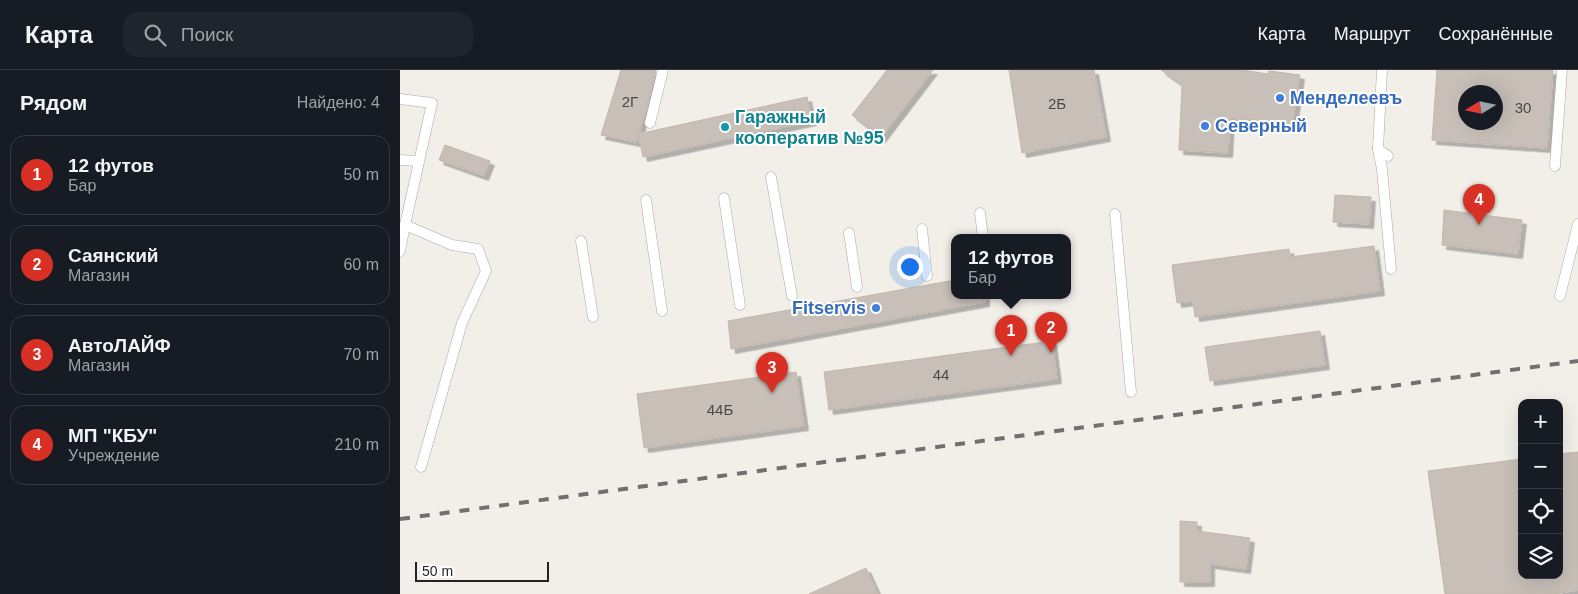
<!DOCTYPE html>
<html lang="ru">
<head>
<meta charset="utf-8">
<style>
  body { margin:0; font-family:Helvetica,sans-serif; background:#20242c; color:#f1f3f6 }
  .controls { position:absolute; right:15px; bottom:15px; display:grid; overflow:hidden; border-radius:10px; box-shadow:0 5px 20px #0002 }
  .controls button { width:45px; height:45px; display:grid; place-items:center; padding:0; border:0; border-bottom:1px solid #363941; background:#171b24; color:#f1f3f6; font:25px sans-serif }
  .compass { position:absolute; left:1058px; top:15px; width:45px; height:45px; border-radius:50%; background:#171b24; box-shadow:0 5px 20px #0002; rotate:260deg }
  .scale { position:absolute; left:15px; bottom:12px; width:134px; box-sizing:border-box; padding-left:5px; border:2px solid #222; border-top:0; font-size:14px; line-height:18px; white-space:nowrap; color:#222; -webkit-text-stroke:4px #fff; paint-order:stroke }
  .you { position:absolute; left:509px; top:196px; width:18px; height:18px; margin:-12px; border:4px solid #fff; border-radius:50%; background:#1a73e8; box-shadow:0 0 0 8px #1a73e833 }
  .badge { display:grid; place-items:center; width:32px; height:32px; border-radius:50%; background:#d93025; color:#fff; font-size:16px; font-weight:700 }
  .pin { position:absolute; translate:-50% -41px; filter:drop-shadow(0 1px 2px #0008) }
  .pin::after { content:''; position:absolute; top:26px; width:18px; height:15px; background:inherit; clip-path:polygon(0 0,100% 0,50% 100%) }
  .popup { position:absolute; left:551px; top:164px; width:120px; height:65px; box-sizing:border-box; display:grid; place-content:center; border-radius:10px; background:#171b24; filter:drop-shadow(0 1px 4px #0005); font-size:16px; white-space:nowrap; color:#9ea1a6 }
  .popup b { font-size:19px; color:#f1f3f6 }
  .popup::after { content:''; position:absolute; left:50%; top:100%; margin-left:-10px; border:10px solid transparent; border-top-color:#171b24 }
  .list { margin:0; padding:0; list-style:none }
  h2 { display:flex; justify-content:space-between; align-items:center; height:65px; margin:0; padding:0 20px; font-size:21px }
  h2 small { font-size:16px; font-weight:400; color:#9ea1a6 }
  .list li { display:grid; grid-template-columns:32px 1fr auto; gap:15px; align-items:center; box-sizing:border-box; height:80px; margin:0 10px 10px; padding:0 10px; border:1px solid #363941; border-radius:15px }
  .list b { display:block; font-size:19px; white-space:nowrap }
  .list p { margin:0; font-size:16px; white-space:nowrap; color:#9ea1a6 }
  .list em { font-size:16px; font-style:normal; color:#9ea1a6 }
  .icon { flex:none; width:28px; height:28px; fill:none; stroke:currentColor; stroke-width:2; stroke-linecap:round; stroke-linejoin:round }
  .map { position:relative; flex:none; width:1178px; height:524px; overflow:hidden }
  header { display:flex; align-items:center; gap:30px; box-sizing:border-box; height:70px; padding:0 25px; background:#171b24; border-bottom:1px solid #363941 }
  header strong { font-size:24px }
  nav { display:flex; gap:28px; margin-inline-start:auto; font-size:18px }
  .search { width:350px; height:45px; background:#20242c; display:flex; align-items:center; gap:12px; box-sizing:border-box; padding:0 18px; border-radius:15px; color:#9ea1a6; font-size:19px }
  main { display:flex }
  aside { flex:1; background:#171b24 }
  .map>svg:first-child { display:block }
  .building { fill:#c7bfb8; stroke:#c4b6ab; fill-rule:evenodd; filter:url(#shadow) }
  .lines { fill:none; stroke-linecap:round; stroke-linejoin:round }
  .service-casing { stroke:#a9a9a9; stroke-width:11 }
  .service { stroke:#fff; stroke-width:10 }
  .rail { stroke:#707070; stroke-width:4; stroke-dasharray:10 10; stroke-linecap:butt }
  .shop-dot { fill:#3f7fe0; stroke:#fff; stroke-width:2 }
  .culture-dot { fill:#0f9aa8; stroke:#fff; stroke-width:2 }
  .labels { text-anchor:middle; stroke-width:4; stroke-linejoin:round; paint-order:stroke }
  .number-label { font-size:15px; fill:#4b4948 }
  .shop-label { font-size:18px; font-weight:bold; fill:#366cbe; stroke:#fff; text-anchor:start }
  .culture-label { font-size:18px; font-weight:bold; fill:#0d838f; stroke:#fff; text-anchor:start }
</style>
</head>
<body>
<header>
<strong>Карта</strong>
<div class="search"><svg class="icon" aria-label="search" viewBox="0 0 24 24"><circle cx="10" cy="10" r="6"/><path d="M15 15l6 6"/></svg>Поиск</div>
<nav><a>Карта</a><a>Маршрут</a><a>Сохранённые</a></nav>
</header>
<main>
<aside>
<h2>Рядом<small>Найдено: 4</small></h2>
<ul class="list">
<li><span class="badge">1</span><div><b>12 футов</b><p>Бар</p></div><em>50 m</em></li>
<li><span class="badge">2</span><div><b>Саянский</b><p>Магазин</p></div><em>60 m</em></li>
<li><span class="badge">3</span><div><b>АвтоЛАЙФ</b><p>Магазин</p></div><em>70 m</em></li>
<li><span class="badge">4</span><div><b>МП &quot;КБУ&quot;</b><p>Учреждение</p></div><em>210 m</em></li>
</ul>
</aside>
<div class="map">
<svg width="1178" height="524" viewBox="0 0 1178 524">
  <defs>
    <filter id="shadow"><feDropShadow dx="4.5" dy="4.5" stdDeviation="0" flood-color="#0004"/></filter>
  </defs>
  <rect width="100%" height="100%" fill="#f2efe9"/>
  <!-- building -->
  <g class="building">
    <polygon points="221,0 256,0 246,40 236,72 201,65"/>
    <polygon points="487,0 533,0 481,68 452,45"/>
    <polygon points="609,0 694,0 706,67 622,83"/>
    <polygon points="761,0 842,0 868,4 869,1 900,5 892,57 861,52 861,51 830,48 828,83 779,80 782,15"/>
    <path d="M1037,0H1153L1147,78L1032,70ZM1066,22H1096V52H1066Z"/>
    <polygon points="407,27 412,51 243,87 238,64"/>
    <polygon points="45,75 90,91 84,106 39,90"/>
    <polygon points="935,125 971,127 969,154 933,152"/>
    <polygon points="1044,140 1122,150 1118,184 1042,175"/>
    <polygon points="974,176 980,221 795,247 793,231 777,233 772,195 889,179 890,187"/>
    <polygon points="555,210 555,225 585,225 585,232 331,279 328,251"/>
    <polygon points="920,261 925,295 810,311 805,277"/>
    <polygon points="652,271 657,309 429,340 424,302"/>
    <polygon points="396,302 404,356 244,378 237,324"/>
    <polygon points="1178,382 1178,520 1154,524 1045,524 1028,401 1122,389 1122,505 1159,505 1159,384"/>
    <polygon points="780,451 797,452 797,461 850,468 846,499 810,494 810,512 780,512"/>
    <polygon points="466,498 478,524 409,524"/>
  </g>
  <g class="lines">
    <!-- service casing -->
    <g class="service-casing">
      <g id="service">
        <polyline points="982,0 978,79 988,86"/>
        <polyline points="0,29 32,33 5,155 52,175 78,179 86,201 62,253 21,397"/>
        <polyline points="250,53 263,0"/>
        <polyline points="978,79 982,99 991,199"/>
        <polyline points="0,90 18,91"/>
        <polyline points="1155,96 1162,0"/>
        <polyline points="371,107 392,226"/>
        <polyline points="324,128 340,235"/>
        <polyline points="246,130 262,241"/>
        <polyline points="580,143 583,167"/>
        <polyline points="715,144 731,322"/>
        <polyline points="522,159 527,206"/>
        <polyline points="449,163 457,217"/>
        <polyline points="181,171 193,247"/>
        <polyline points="0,181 5,155"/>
        <polyline points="1160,226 1178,154"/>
      </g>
    </g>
    <!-- service -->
    <use href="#service" class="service"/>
    <!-- rail -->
    <polyline class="rail" points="0,449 1178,291"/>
  </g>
  <!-- markers -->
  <g class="shop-dot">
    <circle cx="880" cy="28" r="5"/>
    <circle cx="805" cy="56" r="5"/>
    <circle cx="476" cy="238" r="5"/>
  </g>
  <circle class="culture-dot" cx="325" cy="57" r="5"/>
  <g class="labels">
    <!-- number labels -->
    <g class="number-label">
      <text x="230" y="37">2Г</text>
      <text x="657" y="39">2Б</text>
      <text x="1123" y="43">30</text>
      <text x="541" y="310">44</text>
      <text x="320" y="345">44Б</text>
    </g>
    <!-- shop labels -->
    <g class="shop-label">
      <text x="890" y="34">Менделеевъ</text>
      <text x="815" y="62">Северный</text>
      <text x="466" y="244" text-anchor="end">Fitservis</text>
    </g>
    <!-- culture labels -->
    <g class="culture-label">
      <text x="335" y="53">Гаражный<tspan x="335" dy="21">кооператив №95</tspan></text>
    </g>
  </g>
</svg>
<div class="controls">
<button>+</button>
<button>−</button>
<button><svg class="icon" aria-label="locate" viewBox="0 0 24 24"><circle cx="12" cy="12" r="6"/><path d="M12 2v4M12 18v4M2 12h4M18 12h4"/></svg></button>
<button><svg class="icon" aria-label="layers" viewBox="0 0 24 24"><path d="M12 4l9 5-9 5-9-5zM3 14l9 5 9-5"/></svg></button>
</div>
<svg class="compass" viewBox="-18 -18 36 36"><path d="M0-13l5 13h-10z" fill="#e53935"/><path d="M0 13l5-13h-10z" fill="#9ea1a6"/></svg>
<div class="scale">50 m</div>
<div class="you"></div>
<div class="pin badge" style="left:611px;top:286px">1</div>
<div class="popup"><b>12 футов</b>Бар</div>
<div class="pin badge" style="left:651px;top:283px">2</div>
<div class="pin badge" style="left:372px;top:323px">3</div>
<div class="pin badge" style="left:1079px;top:155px">4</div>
</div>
</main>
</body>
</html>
